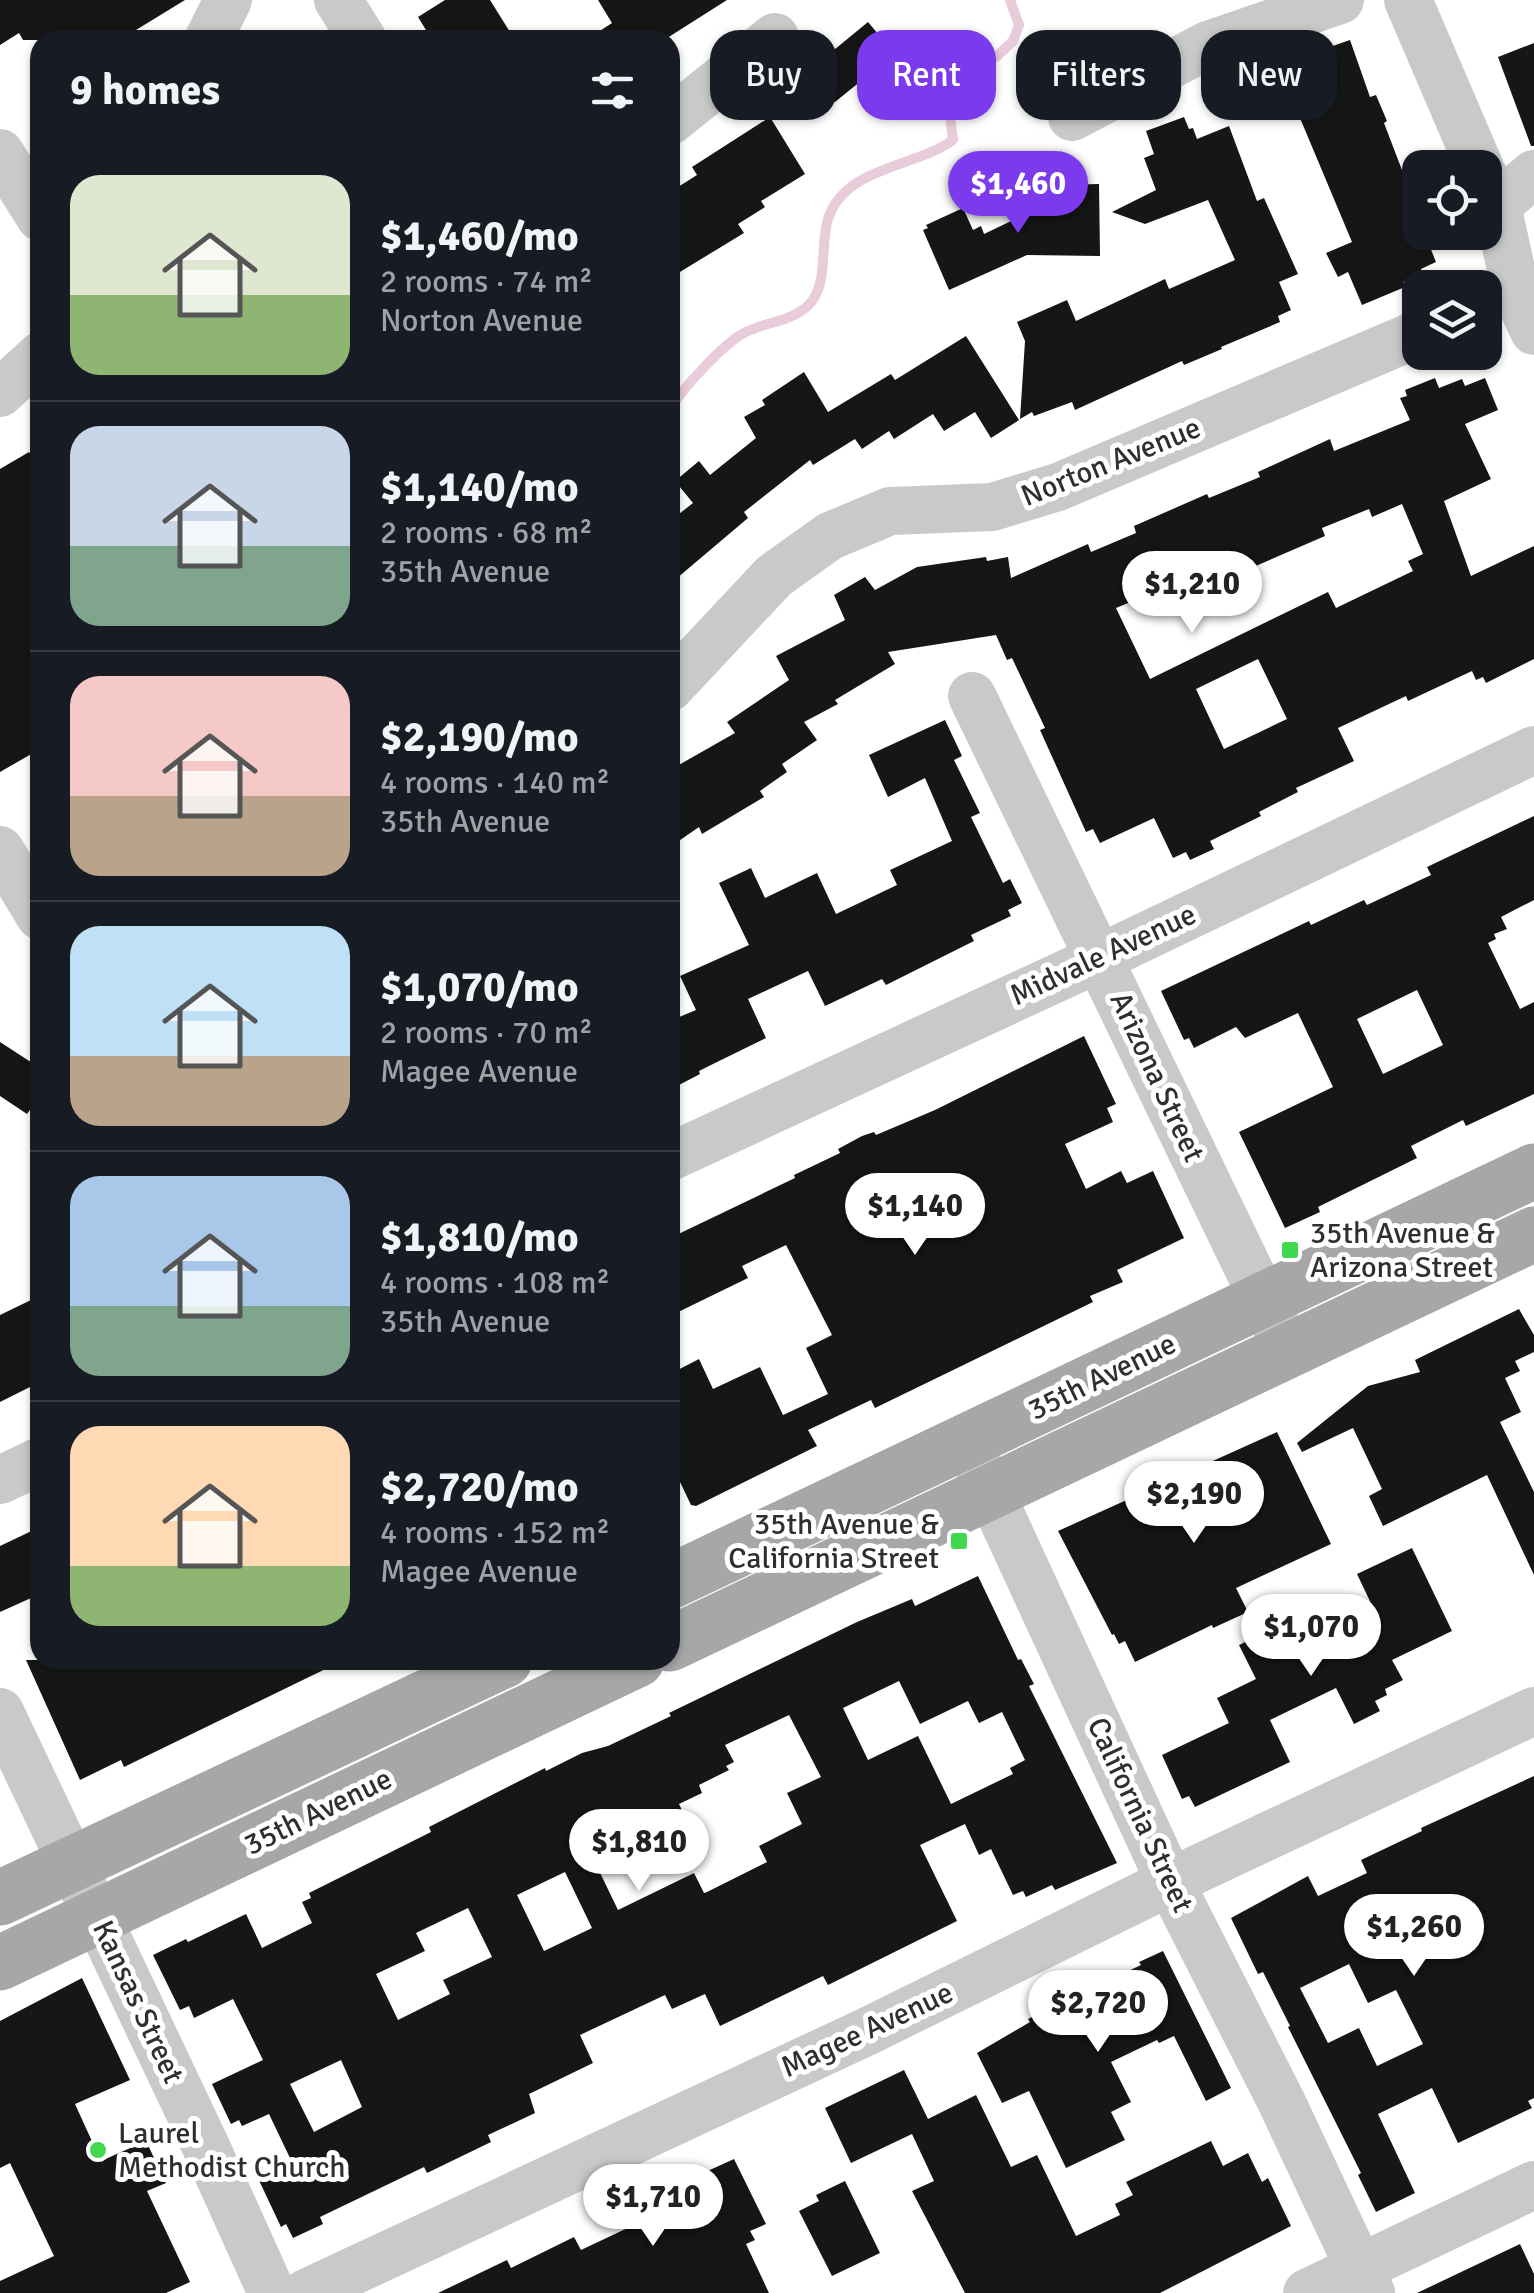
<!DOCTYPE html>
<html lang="en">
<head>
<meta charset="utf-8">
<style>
  body { margin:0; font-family:Signika,sans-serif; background:#20242c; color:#f1f3f6; height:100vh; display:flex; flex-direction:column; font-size:38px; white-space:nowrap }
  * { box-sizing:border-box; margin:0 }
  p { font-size:32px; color:#9ea1a6 }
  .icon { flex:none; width:55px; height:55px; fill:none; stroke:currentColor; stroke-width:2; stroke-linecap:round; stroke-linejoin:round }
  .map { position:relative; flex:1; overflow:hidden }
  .side { position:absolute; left:30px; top:30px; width:650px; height:1640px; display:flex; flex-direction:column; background:#171b24; border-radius:30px; box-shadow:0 2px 8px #0004 }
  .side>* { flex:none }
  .guide { position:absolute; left:710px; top:30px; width:672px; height:90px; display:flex; gap:20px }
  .buttons { position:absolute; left:1402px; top:150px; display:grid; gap:20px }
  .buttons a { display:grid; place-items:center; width:100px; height:100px; border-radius:20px; background:#171b24; box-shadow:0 2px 8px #0004; font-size:50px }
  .price { position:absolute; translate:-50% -85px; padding:0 22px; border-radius:35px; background:#fff; color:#222; font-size:32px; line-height:65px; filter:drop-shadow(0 2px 5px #0008) }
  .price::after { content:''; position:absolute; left:50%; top:60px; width:30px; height:22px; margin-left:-15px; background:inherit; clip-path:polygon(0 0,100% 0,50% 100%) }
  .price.active { background:#7c3aed; color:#fff }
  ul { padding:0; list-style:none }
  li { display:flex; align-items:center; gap:30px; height:250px; padding:0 40px }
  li+li { border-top:2px solid #363941 }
  li span { display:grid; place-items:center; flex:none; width:280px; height:200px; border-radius:30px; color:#555 }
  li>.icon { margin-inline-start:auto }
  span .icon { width:120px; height:120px; fill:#fffc; stroke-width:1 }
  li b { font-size:42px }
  h2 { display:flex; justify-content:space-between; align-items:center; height:120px; padding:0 40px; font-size:42px }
  .chip { padding:0 35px; border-radius:30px; background:#171b24; box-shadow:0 2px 8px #0004; font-size:35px; line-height:90px }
  .chip.active { background:#7c3aed; color:#fff }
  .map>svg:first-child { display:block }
</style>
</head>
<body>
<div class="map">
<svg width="1534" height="2293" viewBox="0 0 1534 2293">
  <rect width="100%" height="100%" fill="#fff"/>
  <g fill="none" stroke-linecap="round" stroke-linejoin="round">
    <!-- stream -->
    <path stroke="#e9ccd9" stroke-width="10" d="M 670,410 C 680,391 724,343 744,333 C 766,321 796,322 812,301 C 828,280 820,244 828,219 C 845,166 915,168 953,140 L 950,115 L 929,65 L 935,52 L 952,47 L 996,57 L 1013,41 L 1019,25 L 1010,0
      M 39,777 L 40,777"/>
  </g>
  <!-- building -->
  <path fill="#161616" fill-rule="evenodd" d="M 0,0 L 185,0 L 136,30 L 142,40 L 23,40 L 19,33 L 0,45 Z
    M 445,0 L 490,0 L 515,40 L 432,40 L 418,17 Z
    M 598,0 L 727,0 L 664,40 L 586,40 L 612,23 Z
    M 868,22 L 889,47 L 871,61 L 877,68 L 835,102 L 814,77 L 834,61 L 829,54 Z
    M 1350,40 L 1370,97 L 1376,95 L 1387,121 L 1384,123 L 1410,191 L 1407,192 L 1420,224 L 1420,232 L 1424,232 L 1436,262 L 1421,269 L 1422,274 L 1403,282 L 1405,287 L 1362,305 L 1348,272 L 1338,277 L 1326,253 L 1352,242 L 1292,99 L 1276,105 L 1262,66 L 1320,46 L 1321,50 Z
    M 1534,43 L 1534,146 L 1531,146 L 1498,57 Z
    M 770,117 L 805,174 L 761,201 L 765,207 L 738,224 L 744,233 L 670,278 L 670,192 L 697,175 L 692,167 Z
    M 1184,117 L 1189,129 L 1193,128 L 1197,139 L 1229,126 L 1257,201 L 1264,198 L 1298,274 L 1279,282 L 1291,310 L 1278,316 L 1280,322 L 1221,347 L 1222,349 L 1184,365 L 1182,361 L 1075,410 L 1072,402 L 1034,416 L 1032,412 L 1020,419 L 1025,341 L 1017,322 L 1067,300 L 1076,321 L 1165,279 L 1169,289 L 1235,260 L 1208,200 L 1145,224 L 1112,212 L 1156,190 L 1144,158 L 1154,154 L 1146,131 Z
    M 1099,184 L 1100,256 L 1027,255 L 949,290 L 923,230 L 928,228 L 926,225 L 963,208 L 973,230 L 981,226 L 984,234 L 1034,210 L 1034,203 L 1061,203 L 1060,185 Z
    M 966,336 L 1019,420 L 991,438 L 975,412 L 944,431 L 933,414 L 894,439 L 889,431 L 862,449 L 855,439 L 813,465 L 810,460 L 744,512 L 748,518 L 670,584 L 670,521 L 693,503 L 675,481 L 699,461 L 710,475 L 756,438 L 744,417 L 765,405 L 762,400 L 804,372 L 828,412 L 891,374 L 895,380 Z
    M 1435,378 L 1439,388 L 1462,379 L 1465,386 L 1485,378 L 1498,410 L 1465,424 L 1491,479 L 1444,501 L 1471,576 L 1534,546 L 1534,659 L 1486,683 L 1483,677 L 1476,680 L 1472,671 L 1408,701 L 1406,696 L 1338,728 L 1354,761 L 1296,788 L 1298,792 L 1259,812 L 1261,816 L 1210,841 L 1214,849 L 1190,860 L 1186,852 L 1173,858 L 1154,818 L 1100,843 L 1093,829 L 1086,832 L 1040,730 L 1045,728 L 1012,658 L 1007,660 L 996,635 L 888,652 L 895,664 L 835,700 L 838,704 L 804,722 L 817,740 L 782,764 L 787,772 L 760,791 L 764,797 L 702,834 L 699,827 L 670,847 L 670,770 L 735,733 L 727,722 L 789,680 L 776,656 L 845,620 L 834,595 L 865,577 L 875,590 L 917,567 L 986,557 L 987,561 L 1008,557 L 1011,578 L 1088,544 L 1091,552 L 1136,533 L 1134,526 L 1207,494 L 1209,498 L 1260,477 L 1258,472 L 1330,439 L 1334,451 L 1410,420 L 1400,398 L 1407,396 L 1405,390 ZM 1402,504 L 1423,554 L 1408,561 L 1413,571 L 1336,608 L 1328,592 L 1150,679 L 1116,608 L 1201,573 L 1207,587 L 1325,536 L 1322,528 L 1369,509 L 1372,517 ZM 1258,659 L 1287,719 L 1224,749 L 1196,689 Z
    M 29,452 L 40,467 L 40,749 L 0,772 L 0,469 Z
    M 945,720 L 962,756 L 954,760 L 980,813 L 971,817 L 1003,883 L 1010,879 L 1022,903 L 1008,910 L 1011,916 L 971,935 L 974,941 L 886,985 L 882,979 L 825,1006 L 808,971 L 748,999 L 766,1038 L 713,1064 L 699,1071 L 700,1074 L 679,1085 L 670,1067 L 670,1016 L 672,1020 L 696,1010 L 680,976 L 749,945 L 719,883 L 751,868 L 765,898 L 817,873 L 836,914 L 897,885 L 890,870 L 952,841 L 925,778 L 888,797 L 869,755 Z
    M 1534,816 L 1534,900 L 1501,917 L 1507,929 L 1494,934 L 1496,939 L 1488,943 L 1520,1009 L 1534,1002 L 1534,1094 L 1466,1126 L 1463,1120 L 1411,1146 L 1417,1158 L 1318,1207 L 1320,1212 L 1285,1228 L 1239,1132 L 1333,1087 L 1298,1013 L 1245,1038 L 1236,1027 L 1194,1048 L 1189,1038 L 1184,1040 L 1161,991 L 1309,921 L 1311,925 L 1364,900 L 1367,905 L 1431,875 L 1427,867 ZM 1417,990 L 1443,1045 L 1383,1074 L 1357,1019 Z
    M 1084,1036 L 1116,1104 L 1107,1108 L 1113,1122 L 1065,1144 L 1086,1189 L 1121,1171 L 1127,1183 L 1153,1171 L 1184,1238 L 1117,1270 L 1123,1282 L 1090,1296 L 1093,1302 L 875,1408 L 871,1400 L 808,1430 L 817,1446 L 696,1506 L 691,1505 L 670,1461 L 670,1374 L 699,1359 L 713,1389 L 760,1367 L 783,1415 L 828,1394 L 806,1348 L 832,1335 L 786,1245 L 742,1266 L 748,1278 L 670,1316 L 670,1238 L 795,1178 L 794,1175 L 840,1153 L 838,1149 L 862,1136 L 874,1132 L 876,1135 L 935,1110 Z
    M 0,1042 L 40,1068 L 40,1096 L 27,1114 L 0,1096 Z
    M 31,1300 L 40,1319 L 40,1382 L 0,1402 L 0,1315 Z
    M 1519,1309 L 1534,1335 L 1534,1352 L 1515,1361 L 1520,1371 L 1505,1378 L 1521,1412 L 1500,1422 L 1534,1492 L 1534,1575 L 1487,1475 L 1383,1526 L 1369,1496 L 1382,1489 L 1353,1428 L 1302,1452 L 1297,1443 L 1368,1386 L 1420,1372 L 1415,1360 Z
    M 1277,1432 L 1331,1544 L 1236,1588 L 1248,1612 L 1213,1628 L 1212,1625 L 1135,1662 L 1125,1641 L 1119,1644 L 1114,1634 L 1112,1635 L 1058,1531 Z
    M 40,1527 L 40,1594 L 0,1612 L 0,1546 Z
    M 1412,1548 L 1452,1631 L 1392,1660 L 1403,1680 L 1385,1689 L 1387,1695 L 1375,1701 L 1380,1711 L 1354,1724 L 1336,1688 L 1270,1720 L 1290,1762 L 1195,1807 L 1189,1796 L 1182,1799 L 1162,1755 L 1229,1723 L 1217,1698 L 1256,1679 L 1239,1645 L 1306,1614 L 1309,1621 L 1317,1618 L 1328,1640 L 1377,1616 L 1357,1574 Z
    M 978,1576 L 1018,1660 L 1021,1659 L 1034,1684 L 1029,1686 L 1117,1863 L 1055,1890 L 1052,1885 L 1026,1897 L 1023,1891 L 1013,1895 L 991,1849 L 979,1855 L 965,1824 L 920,1845 L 957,1921 L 828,1985 L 823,1976 L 720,2026 L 705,1994 L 672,2009 L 665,1995 L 580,2035 L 593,2063 L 529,2094 L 535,2113 L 488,2135 L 491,2142 L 427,2173 L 424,2167 L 320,2217 L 323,2224 L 293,2238 L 286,2224 L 281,2227 L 256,2174 L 290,2158 L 269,2114 L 242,2126 L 239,2120 L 231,2124 L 212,2084 L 263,2060 L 233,1999 L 194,2018 L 189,2006 L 180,2010 L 153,1955 L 186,1939 L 188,1942 L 246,1914 L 262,1948 L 312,1923 L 302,1902 L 311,1898 L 309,1893 L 431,1832 L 429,1827 L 545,1768 L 546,1771 L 582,1753 L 608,1746 L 671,1716 L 669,1713 L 857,1622 L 912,1599 L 915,1606 ZM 899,1681 L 920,1724 L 968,1701 L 979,1723 L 1002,1712 L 1025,1760 L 1010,1768 L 1013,1774 L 951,1804 L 918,1736 L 868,1760 L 843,1708 ZM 789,1715 L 821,1777 L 787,1793 L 802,1824 L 759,1846 L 767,1862 L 707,1892 L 704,1893 L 694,1873 L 618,1910 L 590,1852 L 653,1821 L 668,1852 L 696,1839 L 679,1804 L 702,1793 L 699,1785 L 729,1770 L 726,1766 L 734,1762 L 725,1745 ZM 565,1872 L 592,1928 L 544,1951 L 517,1895 ZM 468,1908 L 492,1957 L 443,1980 L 450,1994 L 398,2020 L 376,1974 L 425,1951 L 416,1933 ZM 341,2060 L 362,2107 L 314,2132 L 290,2084 Z
    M 26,1660 L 344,1660 L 124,1767 L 121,1760 L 80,1780 Z
    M 1534,1776 L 1534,2098 L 1528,2101 L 1532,2108 L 1458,2143 L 1432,2088 L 1378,2114 L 1415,2193 L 1376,2212 L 1358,2175 L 1361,2173 L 1288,2027 L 1290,2026 L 1263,1972 L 1258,1974 L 1231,1918 L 1308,1876 L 1318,1896 L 1367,1873 L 1361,1860 L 1422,1831 L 1421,1828 ZM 1349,1964 L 1368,2003 L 1396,1990 L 1423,2044 L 1377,2066 L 1359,2028 L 1328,2043 L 1300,1988 Z
    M 1163,1951 L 1231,2088 L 1206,2101 L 1174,2036 L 1159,2043 L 1157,2040 L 1111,2062 L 1131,2102 L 1111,2112 L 1125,2140 L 1066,2168 L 1029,2091 L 1002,2103 L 977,2053 L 1030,2022 L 1028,2019 L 1141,1965 L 1139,1962 Z
    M 82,1978 L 130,2080 L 75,2104 L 101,2161 L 146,2141 L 166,2183 L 147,2191 L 190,2282 L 166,2293 L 0,2293 L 0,2281 L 54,2256 L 10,2163 L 0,2168 L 0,2021 Z
    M 904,2070 L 928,2119 L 976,2095 L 1011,2167 L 1037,2155 L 1076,2236 L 1120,2215 L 1115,2204 L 1133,2195 L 1126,2182 L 1211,2141 L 1223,2166 L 1248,2153 L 1262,2182 L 1268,2178 L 1291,2226 L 1160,2293 L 965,2293 L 912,2191 L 934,2181 L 912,2134 L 851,2163 L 825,2108 Z
    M 734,2159 L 766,2224 L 750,2231 L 755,2240 L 746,2244 L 769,2293 L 438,2293 L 507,2260 L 511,2268 L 574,2237 L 581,2250 L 653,2216 L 647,2203 L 658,2197 L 657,2194 Z
    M 845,2181 L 880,2253 L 832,2276 L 799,2211 L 819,2201 L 816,2195 Z
    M 1520,2244 L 1534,2274 L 1534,2293 L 1417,2293 Z"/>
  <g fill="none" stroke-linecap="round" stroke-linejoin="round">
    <!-- minor -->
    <path stroke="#c9c9c9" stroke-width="48" d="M 338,0 L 363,40
      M 1408,0 L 1480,168
      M 208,40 L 228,0
      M 1072,117 L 1208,45 L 1340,0
      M 670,121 L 775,37
      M 0,153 L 40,217
      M 1485,178 L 1497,205 L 1516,292 L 1534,331
      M 1497,205 L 1534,174
      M 0,393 L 40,356
      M 670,687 L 774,576 L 830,536 L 890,511 L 992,507 L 1058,487 L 1420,333
      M 972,696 L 1279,1332
      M 0,850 L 40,916
      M 670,1157 L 1100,958 L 1534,750
      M 975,1459 L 1170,1882 L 1282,2103 L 1371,2293
      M 0,1480 L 40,1461
      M 0,1712 L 207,2149 L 272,2293
      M 306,2293 L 868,2031 L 1170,1882 L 1534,1711
      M 1307,2293 L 1534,2185"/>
    <!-- major -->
    <path stroke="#a7a7a7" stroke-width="55" d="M 670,1582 L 1534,1171
      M 670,1644 L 1534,1234
      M 0,1898 L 505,1660
      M 0,1963 L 637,1660"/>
  </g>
  <!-- markers -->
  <g fill="#3fd84e" stroke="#fff" stroke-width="4">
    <rect x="1280" y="1240" width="20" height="20" rx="5"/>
    <rect x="949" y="1531" width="20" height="20" rx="5"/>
    <circle cx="98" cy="2150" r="10"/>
  </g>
  <g text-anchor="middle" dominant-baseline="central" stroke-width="10" stroke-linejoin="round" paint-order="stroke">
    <!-- street labels -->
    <g font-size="30" fill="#2f2f2f" stroke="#fff">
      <text transform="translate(1111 462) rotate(-22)">Norton Avenue</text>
      <text transform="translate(1103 955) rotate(-25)">Midvale Avenue</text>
      <text transform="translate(1157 1077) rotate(65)">Arizona Street</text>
      <text transform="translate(1102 1377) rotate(-26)">35th Avenue</text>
      <text transform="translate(318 1812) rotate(-26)">35th Avenue</text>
      <text transform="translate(1140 1815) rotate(65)">California Street</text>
      <text transform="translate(138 2002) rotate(65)">Kansas Street</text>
      <text transform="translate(867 2030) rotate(-25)">Magee Avenue</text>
    </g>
    <!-- poi labels -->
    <g font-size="30" fill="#2f2f2f" stroke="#fff" text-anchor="start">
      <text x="1310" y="1233">35th Avenue &amp;<tspan x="1310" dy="34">Arizona Street</tspan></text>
      <text x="939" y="1524" text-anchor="end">35th Avenue &amp;<tspan x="939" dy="34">California Street</tspan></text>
      <text x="118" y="2133">Laurel<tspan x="118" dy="34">Methodist Church</tspan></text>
    </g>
  </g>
</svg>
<div class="buttons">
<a><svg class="icon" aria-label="locate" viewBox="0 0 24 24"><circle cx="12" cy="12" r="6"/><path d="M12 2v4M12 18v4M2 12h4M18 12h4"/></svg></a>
<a><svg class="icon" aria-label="layers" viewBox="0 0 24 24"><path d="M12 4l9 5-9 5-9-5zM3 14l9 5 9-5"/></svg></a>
</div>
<b class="price active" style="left:1018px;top:236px">$1,460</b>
<b class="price" style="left:1192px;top:636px">$1,210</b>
<b class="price" style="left:915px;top:1258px">$1,140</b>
<b class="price" style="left:1194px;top:1546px">$2,190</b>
<b class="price" style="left:1311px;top:1679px">$1,070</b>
<b class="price" style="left:639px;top:1894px">$1,810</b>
<b class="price" style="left:1414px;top:1979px">$1,260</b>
<b class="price" style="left:1098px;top:2055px">$2,720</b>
<b class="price" style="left:653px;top:2249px">$1,710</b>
<div class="guide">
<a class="chip">Buy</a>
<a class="chip active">Rent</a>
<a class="chip">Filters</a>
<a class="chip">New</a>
</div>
<section class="side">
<h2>9 homes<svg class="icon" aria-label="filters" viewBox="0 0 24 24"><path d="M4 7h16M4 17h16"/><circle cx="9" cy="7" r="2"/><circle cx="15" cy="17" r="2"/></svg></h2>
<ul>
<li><span style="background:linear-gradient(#dfe7d0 60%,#8fb573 0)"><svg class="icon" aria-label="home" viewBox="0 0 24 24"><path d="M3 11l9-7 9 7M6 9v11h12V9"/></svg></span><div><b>$1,460/mo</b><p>2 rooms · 74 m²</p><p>Norton Avenue</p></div></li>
<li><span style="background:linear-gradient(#c9d6e8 60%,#7fa58c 0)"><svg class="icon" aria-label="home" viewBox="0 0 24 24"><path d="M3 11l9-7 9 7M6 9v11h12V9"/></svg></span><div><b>$1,140/mo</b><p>2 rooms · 68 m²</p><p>35th Avenue</p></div></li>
<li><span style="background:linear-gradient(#f6c9c9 60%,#b9a48a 0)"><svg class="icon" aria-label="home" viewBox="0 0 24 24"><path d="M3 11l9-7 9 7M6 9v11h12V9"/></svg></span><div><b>$2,190/mo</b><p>4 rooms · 140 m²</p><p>35th Avenue</p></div></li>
<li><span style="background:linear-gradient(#bfe0f5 65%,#b9a48a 0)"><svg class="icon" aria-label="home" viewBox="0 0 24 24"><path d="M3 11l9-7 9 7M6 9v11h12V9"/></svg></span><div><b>$1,070/mo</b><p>2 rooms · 70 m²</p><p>Magee Avenue</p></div></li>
<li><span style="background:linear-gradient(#a9c7e8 65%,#7fa58c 0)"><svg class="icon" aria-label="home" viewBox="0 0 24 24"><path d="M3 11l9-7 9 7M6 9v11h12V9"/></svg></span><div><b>$1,810/mo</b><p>4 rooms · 108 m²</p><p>35th Avenue</p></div></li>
<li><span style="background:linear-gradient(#ffd9b3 70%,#8fb573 0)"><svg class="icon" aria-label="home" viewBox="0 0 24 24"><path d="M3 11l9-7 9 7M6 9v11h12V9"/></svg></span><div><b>$2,720/mo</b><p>4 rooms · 152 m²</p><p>Magee Avenue</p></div></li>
</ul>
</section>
</div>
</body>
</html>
